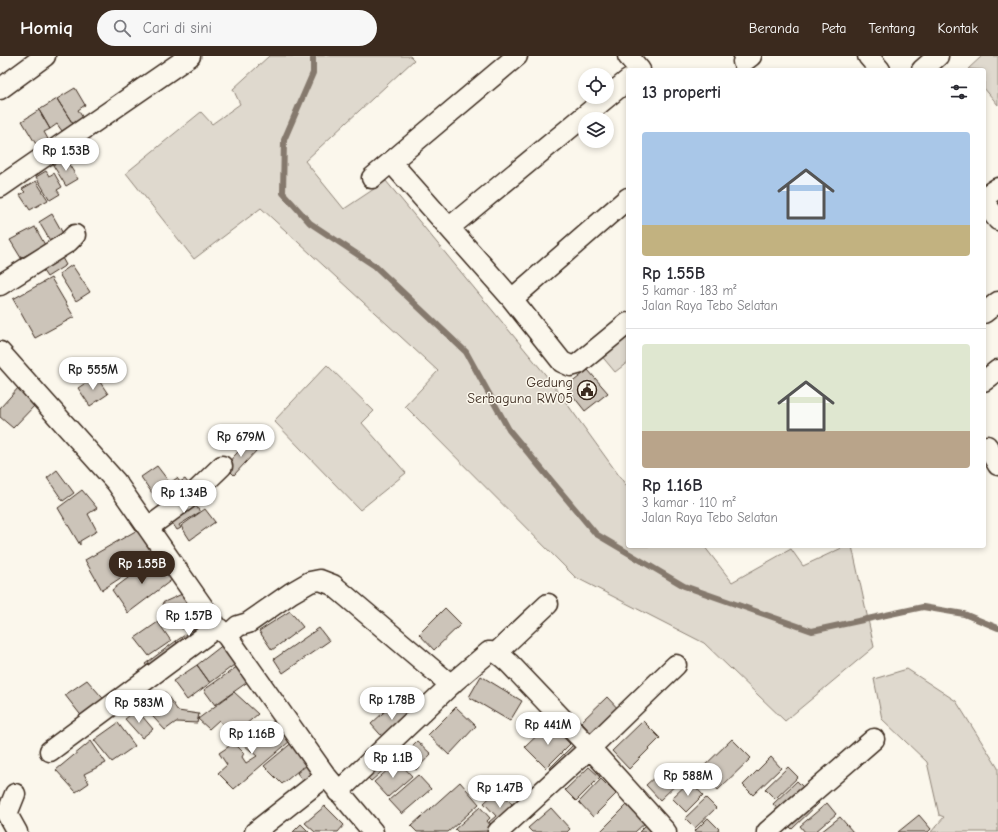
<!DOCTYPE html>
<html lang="id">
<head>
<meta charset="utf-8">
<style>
  body { margin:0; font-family:"Comic Neue",sans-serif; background:#f7f7f7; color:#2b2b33; height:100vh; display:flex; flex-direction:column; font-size:15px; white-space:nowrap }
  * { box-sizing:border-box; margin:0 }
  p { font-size:13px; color:#7c7c81 }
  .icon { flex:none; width:22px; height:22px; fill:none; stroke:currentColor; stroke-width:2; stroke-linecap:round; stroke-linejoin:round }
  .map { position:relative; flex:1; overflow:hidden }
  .side { position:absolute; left:626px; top:12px; width:360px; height:480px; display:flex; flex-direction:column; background:#fff; border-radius:4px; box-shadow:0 2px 6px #0003 }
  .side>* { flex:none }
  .fabs { position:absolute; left:578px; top:12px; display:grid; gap:8px }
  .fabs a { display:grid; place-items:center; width:36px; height:36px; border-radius:50%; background:#fff; box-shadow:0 2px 6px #0003; font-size:20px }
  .price { position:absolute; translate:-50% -34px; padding:0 9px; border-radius:14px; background:#fff; color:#222; font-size:13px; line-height:26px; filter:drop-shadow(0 1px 2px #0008) }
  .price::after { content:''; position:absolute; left:50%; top:24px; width:12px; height:9px; margin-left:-6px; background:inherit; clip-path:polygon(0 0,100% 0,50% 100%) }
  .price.active { background:#3b2a1e; color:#fff }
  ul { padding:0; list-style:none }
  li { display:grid; align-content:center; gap:8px; height:212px; padding:0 16px }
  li+li { border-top:1px solid #e1e1e2 }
  li span { display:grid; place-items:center; height:124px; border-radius:4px; color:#555 }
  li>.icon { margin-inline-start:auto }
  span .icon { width:72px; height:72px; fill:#fffc; stroke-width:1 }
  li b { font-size:17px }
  h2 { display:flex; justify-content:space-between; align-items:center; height:48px; padding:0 16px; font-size:17px }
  header { display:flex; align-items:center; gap:24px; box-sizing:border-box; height:56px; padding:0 20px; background:#3b2a1e; color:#fff }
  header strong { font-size:19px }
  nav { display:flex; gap:22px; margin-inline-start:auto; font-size:14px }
  .search { width:280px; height:36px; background:#f7f7f7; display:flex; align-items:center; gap:10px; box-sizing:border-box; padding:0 14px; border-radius:22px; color:#7c7c81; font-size:15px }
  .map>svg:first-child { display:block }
</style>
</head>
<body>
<header>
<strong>Homiq</strong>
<div class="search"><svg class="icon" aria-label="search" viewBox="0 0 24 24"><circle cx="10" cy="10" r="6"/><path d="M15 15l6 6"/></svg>Cari di sini</div>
<nav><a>Beranda</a><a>Peta</a><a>Tentang</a><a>Kontak</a></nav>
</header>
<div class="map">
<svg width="998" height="776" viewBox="0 0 998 776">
  <rect width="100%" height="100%" fill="#fbf7ec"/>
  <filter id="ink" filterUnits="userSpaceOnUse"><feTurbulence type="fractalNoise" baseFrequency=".025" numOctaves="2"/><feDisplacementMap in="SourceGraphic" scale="8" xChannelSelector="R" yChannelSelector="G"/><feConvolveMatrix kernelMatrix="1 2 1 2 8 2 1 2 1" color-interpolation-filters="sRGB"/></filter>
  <g filter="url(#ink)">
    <!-- green -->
    <path fill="#dfd9ce" stroke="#8d8276" d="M 269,0 L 410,0 L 414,4 L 305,105 L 344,153 L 386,125 L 549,323 L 628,432 L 628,490 L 704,490 L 732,526 L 791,493 L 803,510 L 846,490 L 852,490 L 874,591 L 785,665 L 704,587 L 575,521 L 405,350 L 438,315 L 261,152 L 194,203 L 126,117 L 201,56 L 212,68 L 240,48 L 233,33 Z
      M 982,0 L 998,0 L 998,49 L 984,32 L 984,14 L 968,13 Z
      M 628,276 L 628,306 L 615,316 L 600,298 Z
      M 327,309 L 374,355 L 362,367 L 406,417 L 360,454 L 274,365 Z
      M 907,613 L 956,645 L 998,712 L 998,776 L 931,776 L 944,761 L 939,759 L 927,706 L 882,663 L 874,623 Z"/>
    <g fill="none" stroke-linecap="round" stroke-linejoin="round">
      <!-- stream -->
      <path stroke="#85796d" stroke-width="6" d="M 313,0 L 313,17 L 284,84 L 283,137 L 310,167 L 375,210 L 466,296 L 509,374 L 596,478 L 684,530 L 812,575 L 923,551 L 964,558 L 998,572"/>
    </g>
    <!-- building -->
    <path fill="#ccc4b9" stroke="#3b2a1e" d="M 75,32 L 85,49 L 78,54 L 83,62 L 73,68 L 57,43 Z
      M 57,43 L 73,68 L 62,75 L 57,68 L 50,73 L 39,54 Z
      M 39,54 L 50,73 L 44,76 L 48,83 L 37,90 L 22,65 Z
      M 65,102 L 78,123 L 66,130 L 53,109 Z
      M 46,115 L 49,120 L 54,117 L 62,131 L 57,134 L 60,138 L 50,144 L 36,121 Z
      M 36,125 L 48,144 L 30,154 L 20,139 L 25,136 L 22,133 Z
      M 52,158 L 65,181 L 52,188 L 39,166 Z
      M 35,171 L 45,189 L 21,202 L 10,184 Z
      M 61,200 L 66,209 L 47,221 L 41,212 Z
      M 72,209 L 90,236 L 76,245 L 59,218 Z
      M 51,222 L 74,261 L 35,282 L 13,243 Z
      M 588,314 L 608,337 L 585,355 L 566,331 Z
      M 96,320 L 108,338 L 90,350 L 78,332 Z
      M 19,331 L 37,347 L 13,372 L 0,361 L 0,352 Z
      M 248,385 L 257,394 L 234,419 L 225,410 Z
      M 157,410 L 170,427 L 177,422 L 180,426 L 185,423 L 194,435 L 165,456 L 141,421 Z
      M 57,414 L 74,437 L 63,445 L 47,422 Z
      M 82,434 L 97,452 L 88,458 L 97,475 L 80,485 L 80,489 L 58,452 Z
      M 192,444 L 200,456 L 179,469 L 181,472 L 177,474 L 168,461 Z
      M 205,453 L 215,466 L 190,484 L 181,470 Z
      M 139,473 L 157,498 L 102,534 L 85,504 Z
      M 156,501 L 173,523 L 128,557 L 112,534 Z
      M 191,534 L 206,557 L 182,573 L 162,547 Z
      M 445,552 L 461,568 L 434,594 L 419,578 Z
      M 290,555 L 303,571 L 272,594 L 259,575 Z
      M 209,563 L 182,594 L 176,585 Z
      M 158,566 L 171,585 L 149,600 L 135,582 Z
      M 319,572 L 329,585 L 283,617 L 274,603 Z
      M 176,585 L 182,594 L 152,617 L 145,608 Z
      M 224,588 L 238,606 L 210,627 L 197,609 Z
      M 197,609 L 210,627 L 187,644 L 173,625 Z
      M 238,610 L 249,625 L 215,649 L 204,634 Z
      M 481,620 L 522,645 L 510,665 L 469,641 Z
      M 87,624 L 108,648 L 87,667 L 65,639 Z
      M 165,636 L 178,655 L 199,658 L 197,667 L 176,666 L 165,674 L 143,650 Z
      M 234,636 L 258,658 L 232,680 L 219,664 L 209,673 L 198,663 Z
      M 607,641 L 622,657 L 597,683 L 581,666 Z
      M 396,645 L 413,663 L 387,686 L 371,668 Z
      M 456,651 L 476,670 L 449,699 L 428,679 Z
      M 137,654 L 153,673 L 142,682 L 125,663 Z
      M 273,665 L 290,685 L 234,733 L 218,717 L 227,709 L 219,697 L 234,687 L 244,697 L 242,701 L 246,707 L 257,700 L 244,689 Z
      M 643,665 L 660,682 L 629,713 L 612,695 Z
      M 118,667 L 135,690 L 112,706 L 94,684 Z
      M 550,667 L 570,688 L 546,712 L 525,691 Z
      M 732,683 L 751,702 L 718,734 L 699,715 Z
      M 91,685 L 106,707 L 84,718 L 89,727 L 76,736 L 56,714 Z
      M 294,685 L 309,706 L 282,728 L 264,710 Z
      M 417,685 L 431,698 L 416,714 L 402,700 Z
      M 574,688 L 579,695 L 557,718 L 550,712 Z
      M 385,696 L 394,705 L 371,725 L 363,717 Z
      M 771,701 L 781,712 L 753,739 L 743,729 Z
      M 312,705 L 323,720 L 309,732 L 297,717 Z
      M 398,705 L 412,720 L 388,741 L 374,726 Z
      M 668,709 L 682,723 L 660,744 L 646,729 Z
      M 589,711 L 600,721 L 576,745 L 565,734 Z
      M 788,711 L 798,721 L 775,743 L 765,733 Z
      M 418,719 L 431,733 L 402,758 L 389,744 Z
      M 601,723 L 616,738 L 593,761 L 579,746 Z
      M 690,725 L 703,739 L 686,756 L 672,742 Z
      M 797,725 L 808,736 L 784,760 L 773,748 Z
      M 460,726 L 479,748 L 448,776 L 417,776 L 411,770 Z
      M 499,733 L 518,755 L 496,774 L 489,766 L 496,760 L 484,747 Z
      M 811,739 L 819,747 L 792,773 L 784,765 Z
      M 706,742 L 716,752 L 695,772 L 685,762 Z
      M 827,747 L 836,758 L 815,776 L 805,776 L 800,770 Z
      M 628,748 L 646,766 L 635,776 L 600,776 Z
      M 325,750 L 344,769 L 338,776 L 315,776 L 305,767 Z
      M 480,751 L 490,762 L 487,765 L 495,775 L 458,776 L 455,773 Z
      M 551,752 L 570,773 L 567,776 L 532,776 L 528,772 Z
      M 919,759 L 931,773 L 928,776 L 898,776 Z
      M 840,761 L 853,776 L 821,776 Z
      M 708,762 L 719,773 L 717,776 L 694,776 Z
      M 301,768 L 309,776 L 293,776 Z
      M 646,769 L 652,776 L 639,776 Z"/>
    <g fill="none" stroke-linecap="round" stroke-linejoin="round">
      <!-- street casing -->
      <g stroke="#3b2a1e" stroke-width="23">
        <path id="street" d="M 628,0 L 640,14
          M 868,0 L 880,14
          M 743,6 L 751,0
          M 922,14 L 938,0
          M 0,33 L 45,0
          M 391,106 L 512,243 L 562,306 L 571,310 L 578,308 L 628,267
          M 372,122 L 517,0
          M 0,131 L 190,0
          M 984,141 L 998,132
          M 984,146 L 998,164
          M 450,171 L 628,24
          M 0,229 L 68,186 L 75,179
          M 512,243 L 628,142
          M 984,257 L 998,246
          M 0,296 L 116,426 L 217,571 L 227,580 L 326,720 L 373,776
          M 984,325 L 998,314
          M 987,390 L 998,409
          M 149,471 L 190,441 L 222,410
          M 227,580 L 238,570 L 248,567 L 291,537 L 310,526 L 320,524 L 333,529 L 451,629
          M 496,597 L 548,548
          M 50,695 L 217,571
          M 338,736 L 456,624 L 489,596 C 498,595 503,602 509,607 L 590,692 L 666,776
          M 15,738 L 7,758 L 17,776
          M 255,776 L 326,720
          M 498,776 L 590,692 L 676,609
          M 767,776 L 874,683"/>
      </g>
      <!-- street -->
      <use href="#street" stroke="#fbf7ec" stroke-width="20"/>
    </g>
  </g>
  <!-- icons -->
  <defs>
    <g id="civic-ring" transform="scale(1)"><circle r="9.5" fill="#fbf7ec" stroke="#3b2a1e" stroke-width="1.5"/><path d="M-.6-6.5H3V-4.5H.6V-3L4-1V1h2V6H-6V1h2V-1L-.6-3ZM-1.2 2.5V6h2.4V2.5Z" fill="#3b2a1e"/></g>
  </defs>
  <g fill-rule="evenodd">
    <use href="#civic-ring" x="587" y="334"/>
  </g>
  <g text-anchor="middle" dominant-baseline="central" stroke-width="3" stroke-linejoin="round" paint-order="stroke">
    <!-- poi labels -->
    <g font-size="14" fill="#3b2a1e" stroke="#fbf7ec" text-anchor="end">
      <text x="573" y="326">Gedung<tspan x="573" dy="16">Serbaguna RW05</tspan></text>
    </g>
  </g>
</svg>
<div class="fabs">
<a><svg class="icon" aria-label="locate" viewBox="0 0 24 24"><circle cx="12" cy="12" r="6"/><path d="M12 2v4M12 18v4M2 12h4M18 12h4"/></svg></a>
<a><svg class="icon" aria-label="layers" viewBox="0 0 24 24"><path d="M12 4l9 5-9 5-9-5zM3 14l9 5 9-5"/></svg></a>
</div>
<b class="price" style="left:66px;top:116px">Rp 1.53B</b>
<b class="price" style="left:93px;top:335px">Rp 555M</b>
<b class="price" style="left:241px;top:402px">Rp 679M</b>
<b class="price" style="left:184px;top:458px">Rp 1.34B</b>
<b class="price active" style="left:142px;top:529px">Rp 1.55B</b>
<b class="price" style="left:189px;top:581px">Rp 1.57B</b>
<b class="price" style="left:392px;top:665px">Rp 1.78B</b>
<b class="price" style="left:139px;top:668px">Rp 583M</b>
<b class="price" style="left:548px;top:690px">Rp 441M</b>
<b class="price" style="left:252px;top:699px">Rp 1.16B</b>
<b class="price" style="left:393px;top:723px">Rp 1.1B</b>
<b class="price" style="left:688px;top:741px">Rp 588M</b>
<b class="price" style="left:500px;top:753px">Rp 1.47B</b>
<section class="side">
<h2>13 properti<svg class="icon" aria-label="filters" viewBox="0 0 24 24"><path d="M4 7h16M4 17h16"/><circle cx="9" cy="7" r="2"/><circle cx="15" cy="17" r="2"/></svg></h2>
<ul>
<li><span style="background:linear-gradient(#a9c7e8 75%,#c2b280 0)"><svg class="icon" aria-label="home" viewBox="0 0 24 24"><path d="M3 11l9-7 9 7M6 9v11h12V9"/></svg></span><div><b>Rp 1.55B</b><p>5 kamar · 183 m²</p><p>Jalan Raya Tebo Selatan</p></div></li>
<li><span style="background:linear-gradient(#dfe7d0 70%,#b9a48a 0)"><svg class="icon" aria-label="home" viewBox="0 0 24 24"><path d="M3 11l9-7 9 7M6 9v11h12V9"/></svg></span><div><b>Rp 1.16B</b><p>3 kamar · 110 m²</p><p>Jalan Raya Tebo Selatan</p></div></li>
</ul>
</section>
</div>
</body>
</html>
